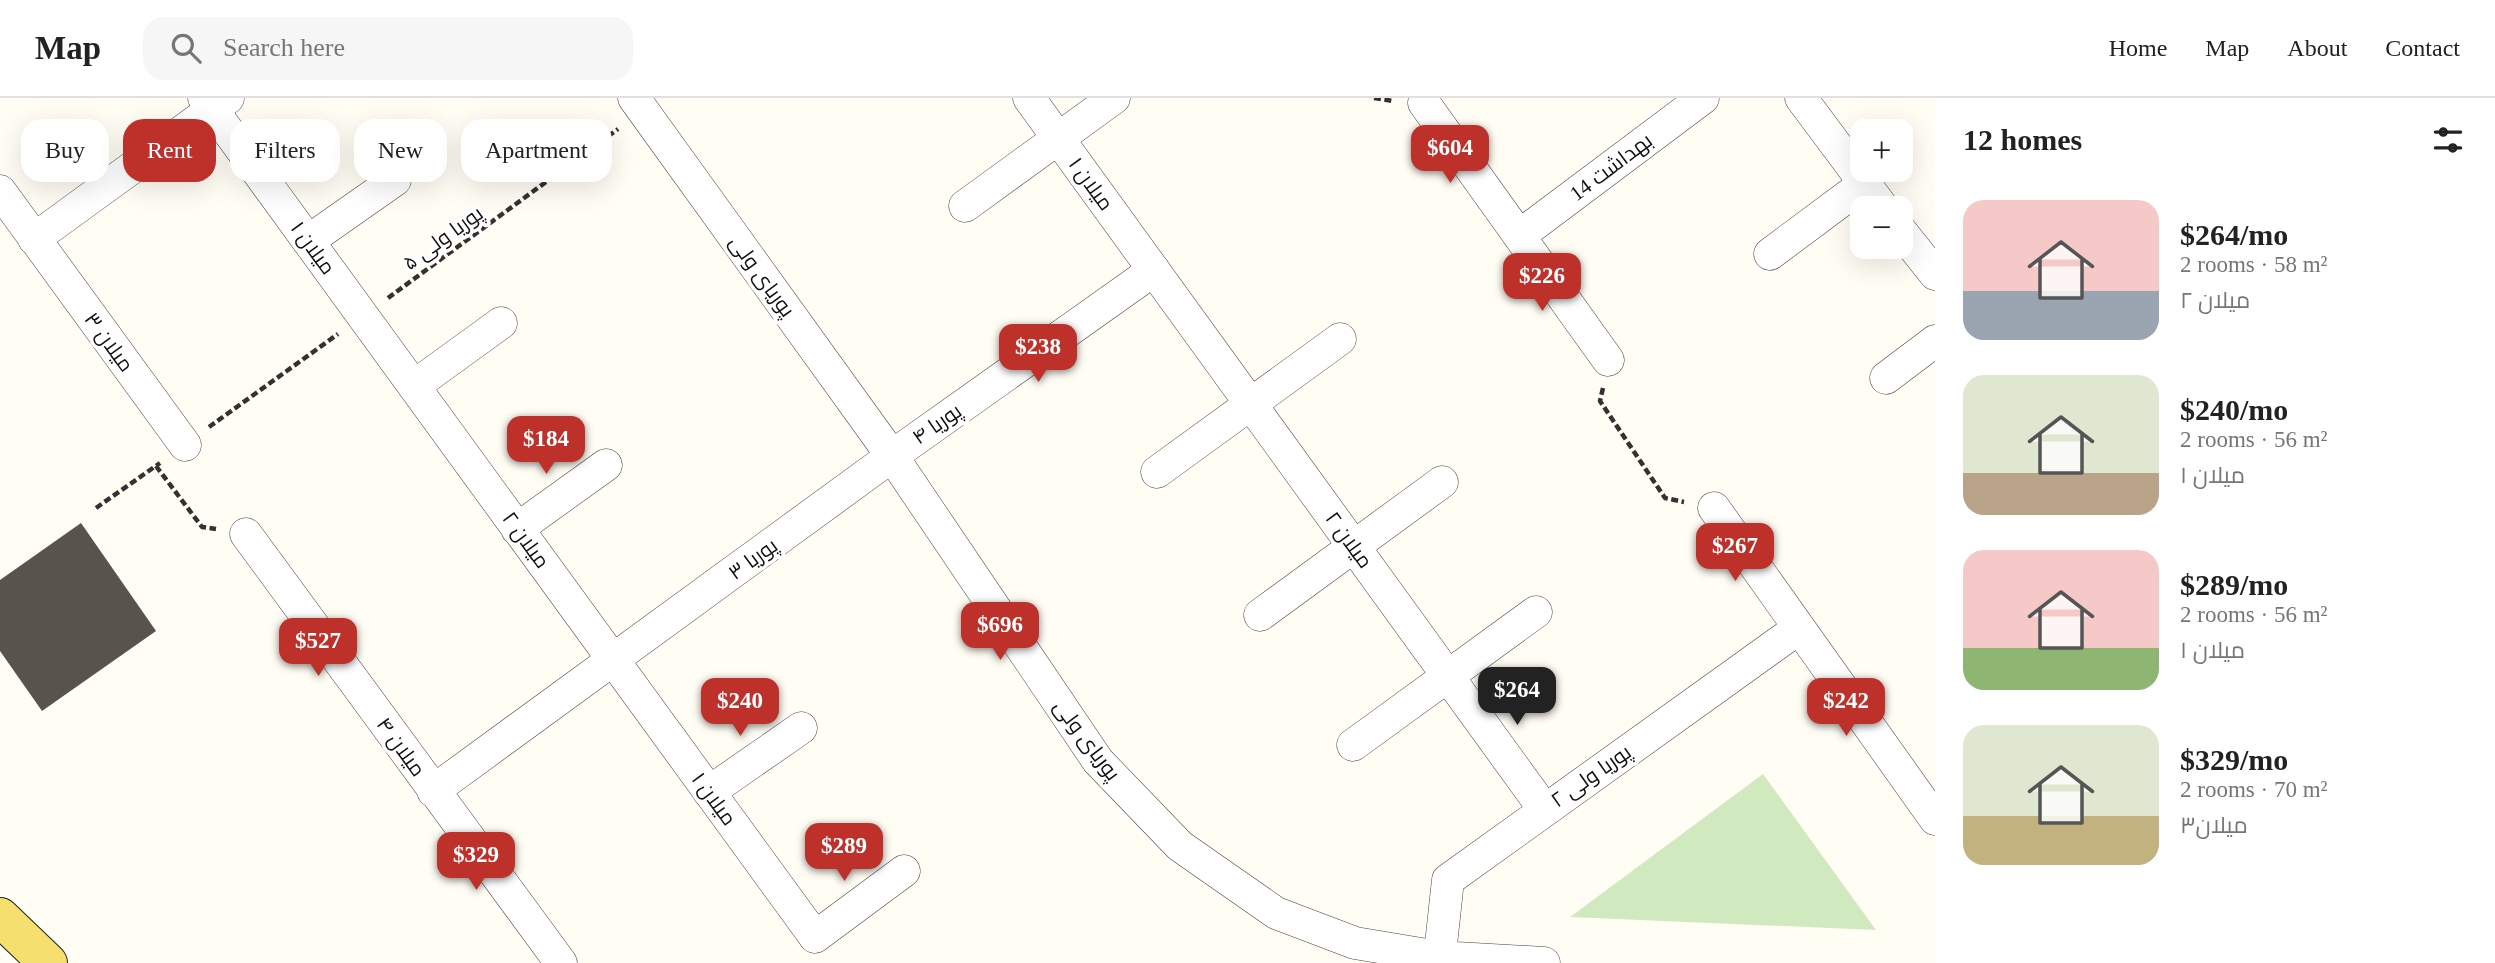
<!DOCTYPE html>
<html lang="en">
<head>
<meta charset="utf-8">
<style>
  body { margin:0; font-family:"Times New Roman",Cairo,serif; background:#f6f6f6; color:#222; height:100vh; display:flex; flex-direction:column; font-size:26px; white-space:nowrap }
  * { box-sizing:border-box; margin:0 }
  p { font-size:23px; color:#767676 }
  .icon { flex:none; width:38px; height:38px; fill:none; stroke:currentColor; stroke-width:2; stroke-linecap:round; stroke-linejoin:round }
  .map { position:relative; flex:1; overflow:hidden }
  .panel { display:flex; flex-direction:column; background:#fff; width:560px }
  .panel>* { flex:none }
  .hud { position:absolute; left:21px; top:21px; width:665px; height:63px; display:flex; gap:14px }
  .controls { position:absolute; left:1850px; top:21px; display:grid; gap:14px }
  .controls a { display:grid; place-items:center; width:63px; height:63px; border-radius:14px; background:#fff; box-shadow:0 7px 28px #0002; font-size:35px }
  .price { position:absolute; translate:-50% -60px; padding:0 16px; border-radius:14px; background:#be312b; color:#fff; font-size:23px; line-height:46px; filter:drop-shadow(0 2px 4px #0008) }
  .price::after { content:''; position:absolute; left:50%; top:42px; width:21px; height:16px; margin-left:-10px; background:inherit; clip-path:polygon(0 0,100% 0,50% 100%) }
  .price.current { background:#222; color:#fff }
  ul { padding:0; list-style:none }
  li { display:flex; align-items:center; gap:21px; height:175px; padding:0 28px }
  li span { display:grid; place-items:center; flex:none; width:196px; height:140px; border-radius:21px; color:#555 }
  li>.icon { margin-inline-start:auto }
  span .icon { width:84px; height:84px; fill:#fffc; stroke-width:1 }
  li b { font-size:30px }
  h2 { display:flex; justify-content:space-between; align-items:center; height:84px; padding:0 28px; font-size:30px }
  .chip { padding:0 24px; border-radius:21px; background:#fff; box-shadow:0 7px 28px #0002; font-size:24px; line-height:63px }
  .chip.current { background:#be312b; color:#fff }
  header { display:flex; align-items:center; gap:42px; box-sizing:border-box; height:98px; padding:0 35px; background:#fff; border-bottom:2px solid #e0e0e0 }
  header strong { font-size:33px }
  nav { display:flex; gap:38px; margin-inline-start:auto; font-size:24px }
  .search { width:490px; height:63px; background:#f6f6f6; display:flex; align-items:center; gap:18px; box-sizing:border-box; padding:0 24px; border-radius:21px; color:#767676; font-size:26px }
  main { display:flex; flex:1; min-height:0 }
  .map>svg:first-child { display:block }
</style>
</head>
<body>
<header>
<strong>Map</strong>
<div class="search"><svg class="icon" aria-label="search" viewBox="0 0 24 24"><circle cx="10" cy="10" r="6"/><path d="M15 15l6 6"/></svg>Search here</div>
<nav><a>Home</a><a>Map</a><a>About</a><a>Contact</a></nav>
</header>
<main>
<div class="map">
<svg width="1935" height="865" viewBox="0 0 1935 865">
  <rect width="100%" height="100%" fill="#fffdf4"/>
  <!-- green -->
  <path fill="#d1e9be" d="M 1763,676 L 1876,832 L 1570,819 Z"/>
  <!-- building -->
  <path fill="#59534d" d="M 81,425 L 156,533 L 42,613 L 0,553 L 0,482 Z"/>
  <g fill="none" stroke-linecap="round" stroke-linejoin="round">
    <!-- minor casing -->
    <g stroke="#434343" stroke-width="33">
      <path id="minor" d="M 204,0 L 815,839 L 904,773
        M 634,0 L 892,358 L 1098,663 L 1180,748 L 1276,815 L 1355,845 L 1439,859 L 1544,865
        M 1029,0 L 1544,711
        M 1801,0 L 1883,110
        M 1424,5 L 1608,262
        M 0,93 L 185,347
        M 965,108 L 1114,0
        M 1900,132 L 1935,176
        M 1519,138 L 1703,0
        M 34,141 L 228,0
        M 308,143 L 395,82
        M 1770,156 L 1864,86
        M 1886,280 L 1935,243
        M 414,288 L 501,225
        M 1157,374 L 1340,241
        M 1714,410 L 1935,721
        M 517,431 L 606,367
        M 246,436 L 561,865
        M 1260,517 L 1442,384
        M 1353,647 L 1536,514
        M 433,693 L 892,358 L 1154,172
        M 709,694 L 801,630
        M 1439,865 L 1448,782 L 1799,530"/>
    </g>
    <!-- major casing -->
    <g stroke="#212121" stroke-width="40">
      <path id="major" d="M 0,819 L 48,865"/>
    </g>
    <!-- path -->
    <path stroke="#323232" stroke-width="4.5" stroke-dasharray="7 3.5" stroke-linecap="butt" d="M 1374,0 L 1393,3
      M 388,200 L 618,31
      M 1603,290 L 1600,303 L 1665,400 L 1684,404
      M 209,329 L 338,236
      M 156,368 L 202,429 L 216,431
      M 96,410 L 160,365"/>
    <!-- minor -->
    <use href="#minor" stroke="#fff" stroke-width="32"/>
    <!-- major -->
    <use href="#major" stroke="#f4df6f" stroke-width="38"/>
  </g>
  <g text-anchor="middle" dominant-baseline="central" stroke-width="7" stroke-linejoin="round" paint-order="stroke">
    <!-- street labels -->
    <g font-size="21" fill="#101010" stroke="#fff">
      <text transform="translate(1611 69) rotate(-37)">بهداشت 14</text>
      <text transform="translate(1091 86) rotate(54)">میلان ۱</text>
      <text transform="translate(443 140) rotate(-36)">پوریا ولی ۵</text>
      <text transform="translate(313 150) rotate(54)">میلان ۱</text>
      <text transform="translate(762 178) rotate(54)">پوریای ولی</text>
      <text transform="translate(109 244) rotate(54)">میلان ۳</text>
      <text transform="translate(937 326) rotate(-35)">پوریا ۴</text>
      <text transform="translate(526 442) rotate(54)">میلان ۲</text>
      <text transform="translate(1349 442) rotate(54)">میلان ۲</text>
      <text transform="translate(753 461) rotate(-36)">پوریا ۳</text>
      <text transform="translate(1087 642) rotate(53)">پوریای ولی</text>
      <text transform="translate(401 649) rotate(54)">میلان ۴</text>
      <text transform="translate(1591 678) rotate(-35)">پوریا ولی ۲</text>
      <text transform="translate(714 701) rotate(54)">میلان ۱</text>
    </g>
  </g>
</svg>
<div class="controls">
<a>+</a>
<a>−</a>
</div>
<b class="price" style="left:1450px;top:87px">$604</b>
<b class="price" style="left:1542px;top:215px">$226</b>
<b class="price" style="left:1038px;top:286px">$238</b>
<b class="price" style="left:546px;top:378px">$184</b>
<b class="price" style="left:1735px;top:485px">$267</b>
<b class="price" style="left:1000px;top:564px">$696</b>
<b class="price" style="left:318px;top:580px">$527</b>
<b class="price current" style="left:1517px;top:629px">$264</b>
<b class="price" style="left:740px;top:640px">$240</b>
<b class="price" style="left:1846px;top:640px">$242</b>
<b class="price" style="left:844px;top:785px">$289</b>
<b class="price" style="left:476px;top:794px">$329</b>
<div class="hud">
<a class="chip">Buy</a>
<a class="chip current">Rent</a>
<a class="chip">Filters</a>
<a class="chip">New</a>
<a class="chip">Apartment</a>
</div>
</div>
<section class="panel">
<h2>12 homes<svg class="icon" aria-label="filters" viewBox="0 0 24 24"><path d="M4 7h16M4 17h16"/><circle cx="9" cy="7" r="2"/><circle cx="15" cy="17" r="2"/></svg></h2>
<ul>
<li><span style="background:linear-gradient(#f6c9c9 65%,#9aa5b1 0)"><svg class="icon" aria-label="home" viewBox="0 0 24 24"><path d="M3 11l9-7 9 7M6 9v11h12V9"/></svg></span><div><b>$264/mo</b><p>2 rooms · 58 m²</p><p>میلان ۲</p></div></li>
<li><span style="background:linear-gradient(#dfe7d0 70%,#b9a48a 0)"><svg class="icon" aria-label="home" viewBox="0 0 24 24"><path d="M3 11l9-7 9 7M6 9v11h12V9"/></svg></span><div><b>$240/mo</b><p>2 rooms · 56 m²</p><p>میلان ۱</p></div></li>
<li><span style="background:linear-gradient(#f6c9c9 70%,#8fb573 0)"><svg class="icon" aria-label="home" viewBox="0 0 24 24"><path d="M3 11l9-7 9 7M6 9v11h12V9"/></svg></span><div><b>$289/mo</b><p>2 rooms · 56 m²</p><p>میلان ۱</p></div></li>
<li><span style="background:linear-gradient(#dfe7d0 65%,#c2b280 0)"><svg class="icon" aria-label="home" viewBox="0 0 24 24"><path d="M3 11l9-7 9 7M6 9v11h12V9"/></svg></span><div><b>$329/mo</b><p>2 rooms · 70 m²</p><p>میلان۳</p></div></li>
</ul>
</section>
</main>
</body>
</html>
